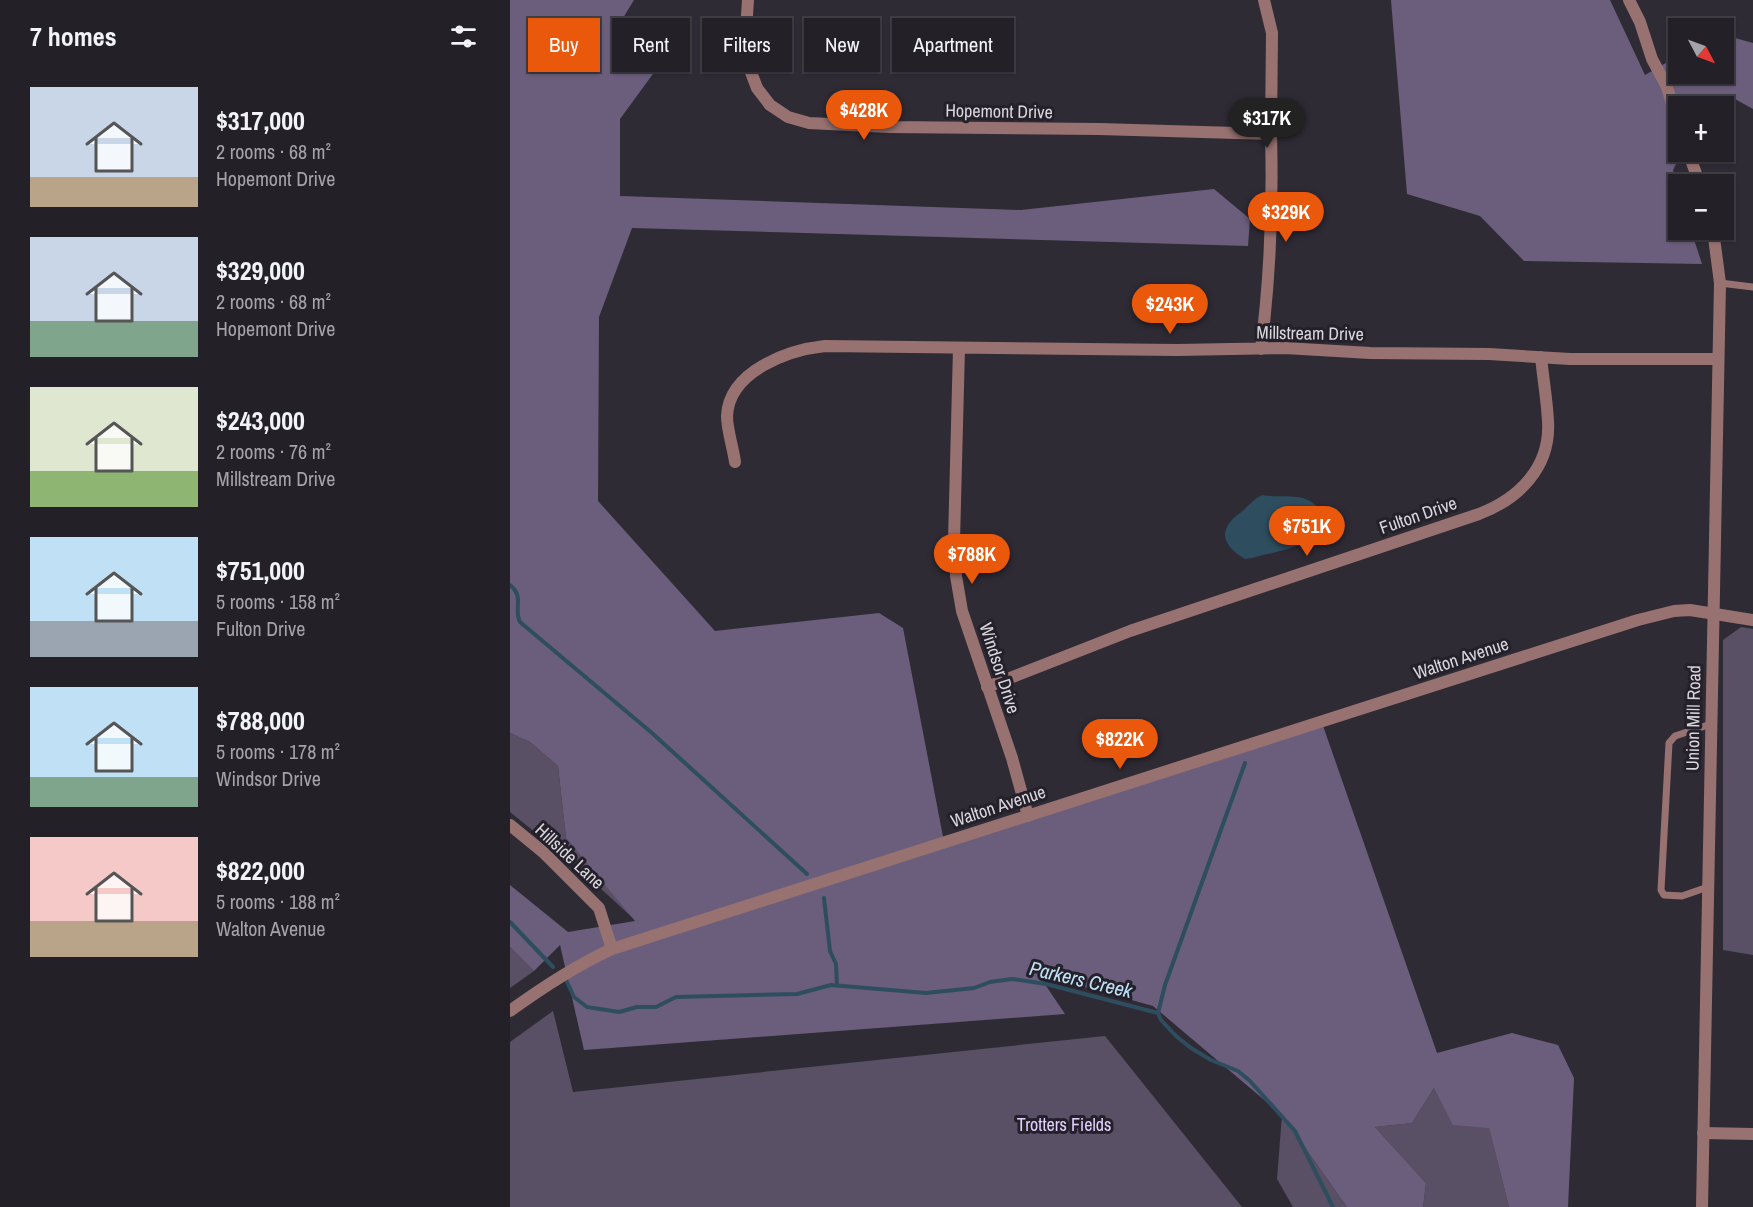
<!DOCTYPE html>
<html lang="en">
<head>
<meta charset="utf-8">
<style>
  body { margin:0; font-family:"Archivo Narrow",sans-serif; background:#2f2d34; color:#f1f3f6; height:100vh; display:flex; flex-direction:column; font-size:22px; white-space:nowrap }
  * { box-sizing:border-box; margin:0 }
  p { font-size:20px; color:#a3a3a8 }
  .icon { flex:none; width:33px; height:33px; fill:none; stroke:currentColor; stroke-width:2; stroke-linecap:round; stroke-linejoin:round }
  .map { position:relative; flex:1; overflow:hidden }
  .panel { display:flex; flex-direction:column; background:#232028; width:510px }
  .panel>* { flex:none }
  .guide { position:absolute; left:18px; top:18px; width:570px; height:54px; display:flex; gap:12px }
  .needle { width:39px; rotate:131deg }
  .fabs { position:absolute; left:1158px; top:18px; display:grid; gap:12px }
  .fabs a { display:grid; place-items:center; width:66px; height:66px; border-radius:0px; background:#232028; box-shadow:0 2px 4px #0004,0 0 0 2px #403e45; font-size:30px }
  .price { position:absolute; translate:-50% -51px; padding:0 14px; border-radius:21px; background:#ea580c; color:#fff; font-size:20px; line-height:39px; filter:drop-shadow(0 2px 3px #0008) }
  .price::after { content:''; position:absolute; left:50%; top:36px; width:18px; height:14px; margin-left:-9px; background:inherit; clip-path:polygon(0 0,100% 0,50% 100%) }
  .price.selected { background:#222; color:#fff }
  ul { padding:0; list-style:none }
  li { display:flex; align-items:center; gap:18px; height:150px; padding:0 30px }
  li span { display:grid; place-items:center; flex:none; width:168px; height:120px; border-radius:0px; color:#555 }
  li>.icon { margin-inline-start:auto }
  span .icon { width:72px; height:72px; fill:#fffc; stroke-width:1 }
  li b { font-size:26px }
  h2 { display:flex; justify-content:space-between; align-items:center; height:72px; padding:0 30px; font-size:26px }
  .tag { padding:0 21px; border-radius:0px; background:#232028; box-shadow:0 2px 4px #0004,0 0 0 2px #403e45; font-size:21px; line-height:54px }
  .tag.selected { background:#ea580c; color:#fff }
  main { display:flex; flex:1; min-height:0 }
  .map>svg:first-child { display:block }
</style>
</head>
<body>
<main>
<section class="panel">
<h2>7 homes<svg class="icon" aria-label="filters" viewBox="0 0 24 24"><path d="M4 7h16M4 17h16"/><circle cx="9" cy="7" r="2"/><circle cx="15" cy="17" r="2"/></svg></h2>
<ul>
<li><span style="background:linear-gradient(#c9d6e8 75%,#b9a48a 0)"><svg class="icon" aria-label="home" viewBox="0 0 24 24"><path d="M3 11l9-7 9 7M6 9v11h12V9"/></svg></span><div><b>$317,000</b><p>2 rooms · 68 m²</p><p>Hopemont Drive</p></div></li>
<li><span style="background:linear-gradient(#c9d6e8 70%,#7fa58c 0)"><svg class="icon" aria-label="home" viewBox="0 0 24 24"><path d="M3 11l9-7 9 7M6 9v11h12V9"/></svg></span><div><b>$329,000</b><p>2 rooms · 68 m²</p><p>Hopemont Drive</p></div></li>
<li><span style="background:linear-gradient(#dfe7d0 70%,#8fb573 0)"><svg class="icon" aria-label="home" viewBox="0 0 24 24"><path d="M3 11l9-7 9 7M6 9v11h12V9"/></svg></span><div><b>$243,000</b><p>2 rooms · 76 m²</p><p>Millstream Drive</p></div></li>
<li><span style="background:linear-gradient(#bfe0f5 70%,#9aa5b1 0)"><svg class="icon" aria-label="home" viewBox="0 0 24 24"><path d="M3 11l9-7 9 7M6 9v11h12V9"/></svg></span><div><b>$751,000</b><p>5 rooms · 158 m²</p><p>Fulton Drive</p></div></li>
<li><span style="background:linear-gradient(#bfe0f5 75%,#7fa58c 0)"><svg class="icon" aria-label="home" viewBox="0 0 24 24"><path d="M3 11l9-7 9 7M6 9v11h12V9"/></svg></span><div><b>$788,000</b><p>5 rooms · 178 m²</p><p>Windsor Drive</p></div></li>
<li><span style="background:linear-gradient(#f6c9c9 70%,#b9a48a 0)"><svg class="icon" aria-label="home" viewBox="0 0 24 24"><path d="M3 11l9-7 9 7M6 9v11h12V9"/></svg></span><div><b>$822,000</b><p>5 rooms · 188 m²</p><p>Walton Avenue</p></div></li>
</ul>
</section>
<div class="map">
<svg width="1243" height="1207" viewBox="0 0 1243 1207">
  <rect width="100%" height="100%" fill="#2f2b35"/>
  <!-- green -->
  <path fill="#595065" d="M 1231,627 L 1243,629 L 1243,955 L 1213,950 L 1213,640 Z
    M 0,733 L 20,742 L 48,766 L 56,838 L 126,921 L 63,863 L 0,812 Z
    M 0,947 L 24,971 L 0,988 Z
    M 43,1011 L 63,1092 L 595,1036 L 732,1207 L 0,1207 L 0,1042 Z
    M 924,1088 L 979,1127 L 999,1207 L 913,1207 L 916,1183 L 865,1127 L 902,1123 Z
    M 772,1115 L 837,1207 L 783,1207 L 767,1179 Z"/>
  <!-- forest -->
  <path fill="#6a5e7c" d="M 0,0 L 124,0 L 113,18 L 170,37 L 110,119 L 110,196 L 511,210 L 704,189 L 740,219 L 738,246 L 122,228 L 89,317 L 88,501 L 205,631 L 369,613 L 393,628 L 434,842 L 811,720 L 927,1053 L 1002,1033 L 1048,1045 L 1064,1078 L 1058,1207 L 999,1207 L 979,1128 L 943,1125 L 924,1088 L 902,1123 L 865,1127 L 916,1183 L 913,1207 L 837,1207 L 772,1115 L 643,1006 L 528,974 L 555,1014 L 74,1050 L 50,945 L 24,971 L 0,947 L 0,885 L 58,932 L 125,921 L 56,838 L 48,766 L 20,742 L 0,733 Z
    M 881,0 L 1100,0 L 1135,75 L 1168,56 L 1168,74 L 1214,74 L 1214,35 L 1243,43 L 1243,109 L 1216,94 L 1199,106 L 1168,106 L 1168,152 L 1172,152 L 1163,170 L 1168,187 L 1168,230 L 1181,230 L 1192,264 L 1014,261 L 970,216 L 897,194 Z"/>
  <!-- water -->
  <path fill="#2e4e60" d="M 752,495 C 772,499 797,490 810,511 C 816,548 767,550 742,558 L 735,559 C 712,545 707,530 730,513 C 738,507 742,500 752,495 Z"/>
  <g fill="none" stroke-linecap="round" stroke-linejoin="round">
    <!-- stream -->
    <path stroke="#2e4e60" stroke-width="4" d="M 0,585 C 15,597 3,608 10,622 L 142,733 L 297,874
      M 314,898 L 320,951 L 326,964 L 327,985
      M 0,922 L 43,967
      M 57,982 L 64,997 L 77,1007 L 109,1012 L 127,1007 L 146,1007 L 166,997 L 287,994 L 321,985 L 416,993 L 464,988 L 480,982 L 502,979 L 536,984 L 648,1013 L 651,1020 L 666,1036 L 681,1048 L 701,1060 L 728,1071 L 740,1081 L 785,1131 L 823,1207
      M 648,1013 L 655,985 L 735,763"/>
    <!-- service -->
    <path stroke="#987271" stroke-width="7" d="M 1210,283 L 1243,287
      M 1198,887 L 1172,896 L 1154,895 L 1151,890 L 1159,743 L 1165,736 L 1201,724"/>
    <!-- minor -->
    <path stroke="#987271" stroke-width="12" d="M 238,0 L 235,45 L 239,67 L 247,88 L 260,105 L 278,117 L 299,123 L 379,127 L 589,129 L 761,134 L 762,33 L 754,0
      M 449,348 L 444,541 L 446,576 L 452,611 L 502,758 L 518,816
      M 751,349 C 760,278 763,207 761,134
      M 225,462 C 223,447 217,430 217,416 C 219,371 278,350 315,346 L 667,350 L 775,348 L 860,353 L 979,354 L 1060,359 L 1208,359
      M 477,687 L 620,631 L 969,514 C 1008,499 1041,468 1038,421 C 1037,400 1033,378 1031,357
      M 0,825 L 33,852 L 89,908 L 102,949
      M 0,1011 C 33,987 65,966 102,949 L 1128,620 L 1164,611 L 1180,610 L 1243,620
      M 1193,1133 L 1243,1134"/>
    <!-- tertiary -->
    <path stroke="#987271" stroke-width="12" d="M 1119,0 L 1130,22 L 1142,59 L 1157,87 L 1168,124
      M 1178,152 L 1190,184
      M 1192,1207 L 1210,283 L 1203,230"/>
  </g>
  <g text-anchor="middle" dominant-baseline="central" stroke-width="6" stroke-linejoin="round" paint-order="stroke">
    <!-- street labels -->
    <g font-size="18" fill="#d9d7dd" stroke="#25212b">
      <text transform="translate(489 111) rotate(1)">Hopemont Drive</text>
      <text transform="translate(800 333) rotate(1)">Millstream Drive</text>
      <text transform="translate(908 515) rotate(-19)">Fulton Drive</text>
      <text transform="translate(951 658) rotate(-18)">Walton Avenue</text>
      <text transform="translate(490 668) rotate(72)">Windsor Drive</text>
      <text transform="translate(1183 718) rotate(-89)">Union Mill Road</text>
      <text transform="translate(488 806) rotate(-18)">Walton Avenue</text>
      <text transform="translate(60 856) rotate(43)">Hillside Lane</text>
    </g>
    <!-- park labels -->
    <g font-size="18" fill="#e2d0fd" stroke="#25212b">
      <text x="554" y="1124">Trotters Fields</text>
    </g>
    <!-- water labels -->
    <g font-size="20" font-style="italic" fill="#bfe2f7" stroke="#25212b">
      <text transform="translate(571 979) rotate(13)">Parkers Creek</text>
    </g>
  </g>
</svg>
<div class="fabs">
<a><svg class="needle" viewBox="-14 -14 28 28"><path d="M0-13l5 13h-10z" fill="#e53935"/><path d="M0 13l5-13h-10z" fill="#a3a3a8"/></svg></a>
<a>+</a>
<a>−</a>
</div>
<b class="price" style="left:354px;top:141px">$428K</b>
<b class="price selected" style="left:757px;top:149px">$317K</b>
<b class="price" style="left:776px;top:243px">$329K</b>
<b class="price" style="left:660px;top:335px">$243K</b>
<b class="price" style="left:797px;top:557px">$751K</b>
<b class="price" style="left:462px;top:585px">$788K</b>
<b class="price" style="left:610px;top:770px">$822K</b>
<div class="guide">
<a class="tag selected">Buy</a>
<a class="tag">Rent</a>
<a class="tag">Filters</a>
<a class="tag">New</a>
<a class="tag">Apartment</a>
</div>
</div>
</main>
</body>
</html>
